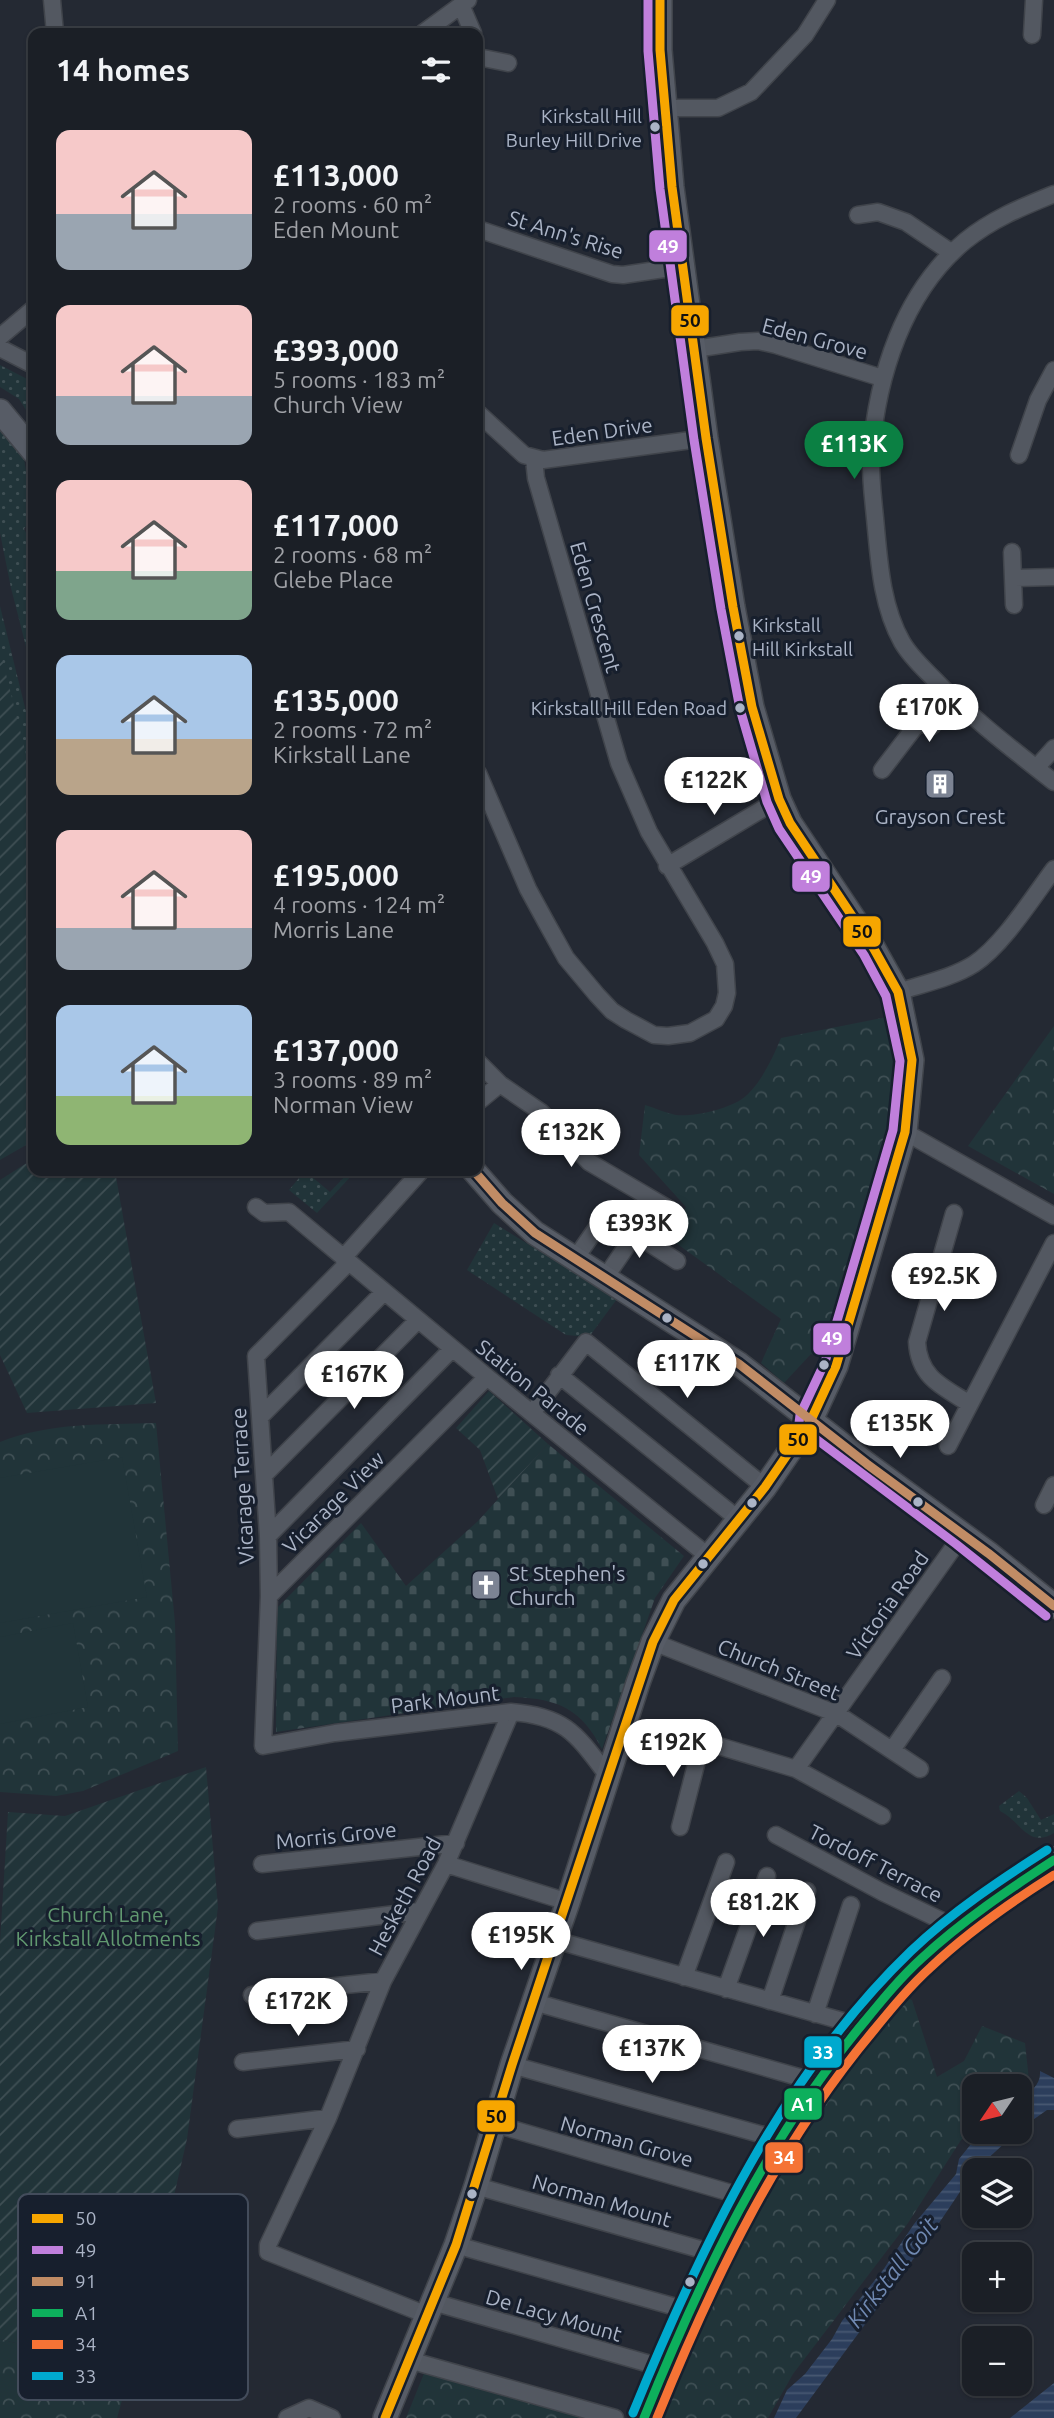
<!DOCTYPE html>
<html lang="en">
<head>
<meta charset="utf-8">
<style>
  body { margin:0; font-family:Ubuntu,sans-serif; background:#282c32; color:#f1f3f6; height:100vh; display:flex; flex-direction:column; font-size:26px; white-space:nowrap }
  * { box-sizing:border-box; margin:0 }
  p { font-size:23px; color:#a0a2a7 }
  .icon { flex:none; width:38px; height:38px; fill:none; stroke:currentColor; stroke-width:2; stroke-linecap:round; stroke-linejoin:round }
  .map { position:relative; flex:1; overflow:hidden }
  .drawer { position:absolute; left:28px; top:28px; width:455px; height:1148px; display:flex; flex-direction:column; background:#1b1f26; border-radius:14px; box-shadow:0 2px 5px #0004,0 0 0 2px #393d43 }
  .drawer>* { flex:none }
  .needle { width:46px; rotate:235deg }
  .tools { position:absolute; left:962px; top:2074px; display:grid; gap:14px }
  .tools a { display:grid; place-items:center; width:70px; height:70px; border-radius:14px; background:#1b1f26; box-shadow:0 2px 5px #0004,0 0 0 2px #393d43; font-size:35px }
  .price { position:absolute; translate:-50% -60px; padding:0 16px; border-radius:24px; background:#fff; color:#222; font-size:23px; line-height:46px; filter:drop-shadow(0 2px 4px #0008) }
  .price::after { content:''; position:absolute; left:50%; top:42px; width:21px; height:16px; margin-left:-10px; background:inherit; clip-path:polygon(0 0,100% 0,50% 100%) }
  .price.on { background:#0b8043; color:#fff }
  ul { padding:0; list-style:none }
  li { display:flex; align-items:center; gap:21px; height:175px; padding:0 28px }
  li span { display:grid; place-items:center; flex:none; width:196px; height:140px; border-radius:14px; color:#555 }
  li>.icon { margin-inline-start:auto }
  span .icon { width:84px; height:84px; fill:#fffc; stroke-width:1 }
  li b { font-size:30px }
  h2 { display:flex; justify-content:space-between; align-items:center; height:84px; padding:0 28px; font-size:30px }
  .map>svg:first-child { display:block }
</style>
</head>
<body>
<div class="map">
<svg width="1054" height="2418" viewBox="0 0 1054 2418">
  <defs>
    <pattern id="grass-dots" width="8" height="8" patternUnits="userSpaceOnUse" patternTransform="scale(1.75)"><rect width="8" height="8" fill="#213439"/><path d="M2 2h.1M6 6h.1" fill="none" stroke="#3f4f54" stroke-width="1.8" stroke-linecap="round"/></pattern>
    <pattern id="forest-crowns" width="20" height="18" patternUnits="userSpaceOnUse" patternTransform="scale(1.75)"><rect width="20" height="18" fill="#213439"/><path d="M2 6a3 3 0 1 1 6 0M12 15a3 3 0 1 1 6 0" fill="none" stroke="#3f4f54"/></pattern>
    <pattern id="cemetery-stones" width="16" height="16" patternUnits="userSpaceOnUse" patternTransform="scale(1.75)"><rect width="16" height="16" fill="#213439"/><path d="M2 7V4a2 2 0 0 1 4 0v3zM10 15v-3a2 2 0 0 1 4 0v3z" fill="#3f4f54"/></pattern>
    <pattern id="garden-furrows" width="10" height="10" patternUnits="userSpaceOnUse" patternTransform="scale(1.75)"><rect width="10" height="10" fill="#213439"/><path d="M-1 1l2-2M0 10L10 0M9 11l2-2" fill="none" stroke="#3f4f54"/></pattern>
    <pattern id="water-rules" width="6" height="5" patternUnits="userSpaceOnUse" patternTransform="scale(1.75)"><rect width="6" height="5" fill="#2c3e5c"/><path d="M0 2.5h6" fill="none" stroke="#485872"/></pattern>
  </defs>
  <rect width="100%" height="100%" fill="#242933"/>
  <!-- grass -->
  <path fill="url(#grass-dots)" d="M 0,365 L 33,382 L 33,400 L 26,410 L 19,399 L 0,387 Z
    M 0,428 L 23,453 L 33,512 L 33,516 L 24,529 L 33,546 L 33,674 L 11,588 L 0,533 Z
    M 0,606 L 33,740 L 33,807 L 0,697 Z
    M 293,1171 L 305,1171 L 330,1192 L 349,1172 L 353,1174 L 317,1213 L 289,1190 L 299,1178 Z
    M 494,1223 L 617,1299 L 589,1337 L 566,1335 L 467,1270 Z
    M 1019,1791 L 1027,1798 L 1041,1820 L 1054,1814 L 1054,1833 C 1028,1849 1021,1821 1000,1811 L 999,1806 Z"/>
  <!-- forest -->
  <path fill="url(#forest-crowns)" d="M 887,1017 L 897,1037 L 897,1107 L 876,1204 L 826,1360 L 811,1354 L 784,1383 L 761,1363 L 781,1319 L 669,1238 L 686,1207 L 639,1155 L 645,1105 C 655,1108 666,1113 676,1115 C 695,1117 735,1108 748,1094 C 763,1079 773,1057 781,1038 Z
    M 1054,1026 L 1054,1194 L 968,1146 Z
    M 156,1423 L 175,1623 L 178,1751 L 83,1791 L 56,1796 L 0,1792 L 0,1442 C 50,1422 104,1425 156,1423 Z
    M 898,1994 L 912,2000 L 937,2077 L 964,2061 L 982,2026 L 1025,2043 L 1029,2080 L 1020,2088 L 975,2086 L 975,2128 L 961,2140 L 908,2223 L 793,2374 L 768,2418 L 664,2418 L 677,2381 L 731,2263 L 794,2140 L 836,2070 Z
    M 0,2339 L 130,2372 L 117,2418 L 0,2418 Z
    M 425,2371 L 590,2418 L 406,2418 Z"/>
  <!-- cemetery -->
  <path fill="url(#cemetery-stones)" d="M 548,1444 L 684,1556 L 655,1598 L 602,1749 C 581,1709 559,1699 514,1697 L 276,1732 L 277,1608 L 361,1523 L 406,1586 L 478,1521 Z"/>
  <!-- garden -->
  <path fill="url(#garden-furrows)" d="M 0,650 L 33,782 L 33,1141 L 0,1160 Z
    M 33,1159 L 33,1171 L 115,1171 L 156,1403 L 27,1413 L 0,1355 L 0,1180 Z
    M 489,1391 L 548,1444 L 498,1499 L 480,1450 L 456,1428 Z
    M 206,1767 L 218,1907 L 187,2139 L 152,2292 L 130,2372 L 0,2339 L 0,1942 L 8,1812 L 65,1816 Z"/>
  <!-- pitch -->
  <path fill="#213439" d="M 122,1457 L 147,1597 L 0,1623 L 0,1478 Z
    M 73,1623 L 88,1707 L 0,1724 L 0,1637 Z"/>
  <!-- water -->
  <path fill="url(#water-rules)" d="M 1040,2071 L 1054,2078 L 1054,2110 L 1047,2110 L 1020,2129 L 1020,2099 C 1031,2091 1041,2085 1040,2071 Z
    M 989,2132 L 1017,2132 L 974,2171 L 931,2235 L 796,2418 L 774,2418 L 787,2390 L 805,2374 L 832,2339 L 842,2321 L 883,2270 L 914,2224 L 956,2174 L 959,2159 L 971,2144 Z
    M 1054,2383 L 1054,2418 L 1010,2418 Z"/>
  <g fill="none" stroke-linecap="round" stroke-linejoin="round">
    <!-- street casing -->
    <g stroke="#40444b" stroke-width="19">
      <path id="street" d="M 52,0 L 55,33
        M 461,5 L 473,33
        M 423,33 L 468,0
        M 1032,35 L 1034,0
        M 478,57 L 508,63
        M 665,108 L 718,108 L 751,92 L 805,35 L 827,0
        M 1054,194 C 1022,207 992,219 965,241 C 903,292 877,377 871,454 C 870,475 873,497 875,518 C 879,559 881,605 902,642 C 910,656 922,667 933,678 C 970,717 1012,749 1054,782
        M 858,215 L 878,212 L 906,222 L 952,253
        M 478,229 L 612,274 L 623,275 L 684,266
        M 0,337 L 33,309
        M 0,348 L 33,365
        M 695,349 L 740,342 L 758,341 L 776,345 L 882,378
        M 478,413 L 524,455 L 543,460 L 706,438
        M 1019,455 L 1038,400 L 1054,370
        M 1012,552 L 1014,605
        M 1013,578 L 1054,577
        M 1036,768 L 1054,748
        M 882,770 L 918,723 L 932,726 L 955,702
        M 478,773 L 528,889 L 546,922 L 566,958 L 597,995 L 612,1011 L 626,1020 L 654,1035 L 668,1036 L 690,1033 L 716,1019 L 724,1006 L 727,993 L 725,964 L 715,943 L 649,832 L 619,763 L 536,478 L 534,459
        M 667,866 L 779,799
        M 898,992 C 922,984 952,978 974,964 C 1003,945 1033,897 1054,869
        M 478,1062 L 500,1084 L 478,1102
        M 500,1084 L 541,1112 L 589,1162 L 669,1209
        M 905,1132 L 1054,1216
        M 256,1207 L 264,1213 L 289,1212 L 487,1377 L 708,1556
        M 954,1213 L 917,1342 C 919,1378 943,1387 970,1404
        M 343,1258 L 421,1171
        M 575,1259 L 607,1213
        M 348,1263 L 256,1356 L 268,1536 L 269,1596 L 263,1746 L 335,1733 L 511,1712 C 566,1716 577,1735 608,1776
        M 605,1278 L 635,1234 L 677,1261
        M 559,1375 L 738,1519
        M 532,1413 L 586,1342 L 765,1487
        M 260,1417 L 384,1292
        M 948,1446 L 1054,1243
        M 264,1475 L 418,1320
        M 1044,1505 L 1054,1485
        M 268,1536 L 452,1349
        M 269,1596 L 487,1377
        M 653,1642 L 837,1714 L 920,1769
        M 892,1750 L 942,1678
        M 796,1769 L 963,1534
        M 680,1827 L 702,1741 L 796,1769 L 882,1816
        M 776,1835 L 882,1892 L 957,1928
        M 262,1864 L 456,1843
        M 446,1864 L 568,1902
        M 257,1931 L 420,1911
        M 555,1940 L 860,2026
        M 684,1977 L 726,1862
        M 726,1989 L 767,1876
        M 252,1995 L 383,1981
        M 770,2001 L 807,1891
        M 534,2002 L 816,2082
        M 815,2014 L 851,1905
        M 243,2062 L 357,2049
        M 512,2065 L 781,2140
        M 495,2124 L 748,2198
        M 237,2129 L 328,2118
        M 476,2186 L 717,2254
        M 456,2245 L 690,2311
        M 433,2302 L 664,2368
        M 427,2315 L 268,2252 L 268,2245 L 328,2118 L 383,1981 L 446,1864 L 511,1712
        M 409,2360 L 615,2418
        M 287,2418 L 309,2408 L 332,2418"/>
    </g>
    <!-- secondary casing -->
    <g stroke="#40444b" stroke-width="26">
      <path id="secondary" d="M 0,411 L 33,451
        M 474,1171 L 502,1203 L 535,1233 L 739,1364 L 867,1464 L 988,1553 L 1054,1606
        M 385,2418 L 456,2245 L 476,2186 L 512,2065 L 568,1902 L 638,1683 L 653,1642 L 674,1600 L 765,1487 L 811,1420 L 836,1366 L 905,1132 L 912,1060 L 898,992 L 874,949 L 790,823 L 779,799 L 752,707 L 733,607 L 706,438 L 672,187 L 660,50 L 660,0"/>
    </g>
    <!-- primary casing -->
    <g stroke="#414650" stroke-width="28">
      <path id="primary" d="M 644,2418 C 701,2273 777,2117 882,2001 C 895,1987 908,1971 922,1958 C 962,1921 1008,1889 1054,1860"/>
    </g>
    <!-- street -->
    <use href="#street" stroke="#535861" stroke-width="16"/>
    <!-- secondary -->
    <use href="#secondary" stroke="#575c66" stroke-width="23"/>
    <!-- primary -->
    <use href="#primary" stroke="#555a63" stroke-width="24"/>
    <!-- bus-1 casing -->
    <g stroke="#171f2d" stroke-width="14">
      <path id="bus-1" d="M 385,2418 L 456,2245 L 512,2065 L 653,1642 L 674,1600 L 765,1487 L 811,1420 L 836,1366 L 905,1132 L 912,1060 L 898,992 L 874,949 L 790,823 L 779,799 L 752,707 L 733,607 L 706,438 L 672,187 L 660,50 L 660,0"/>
    </g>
    <!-- bus-2 casing -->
    <g stroke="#171f2d" stroke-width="14">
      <path id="bus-2" d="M 648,0 L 648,51 L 660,189 L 694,440 L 721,609 L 740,709 L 767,802 L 779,829 L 864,955 L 886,996 L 900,1061 L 893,1130 L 825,1362 L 800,1415 L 799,1423 L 804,1430 L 956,1544 L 1046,1616"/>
    </g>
    <!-- bus-3 casing -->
    <g stroke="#171f2d" stroke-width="14">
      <path id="bus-3" d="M 474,1171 L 502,1203 L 535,1233 L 739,1364 L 867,1464 L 988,1553 L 1054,1606"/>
    </g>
    <!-- bus-4 casing -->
    <g stroke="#171f2d" stroke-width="14">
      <path id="bus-4" d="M 644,2418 C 701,2277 767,2138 865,2021 C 883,1999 901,1977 922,1958 C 962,1921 1008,1890 1054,1860"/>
    </g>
    <!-- bus-5 casing -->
    <g stroke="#171f2d" stroke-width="14">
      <path id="bus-5" d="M 657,2418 C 713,2280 778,2144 874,2030 C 892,2008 910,1986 931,1967 C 968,1932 1011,1902 1054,1875"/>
    </g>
    <!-- bus-6 casing -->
    <g stroke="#171f2d" stroke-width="14">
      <path id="bus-6" d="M 633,2413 C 700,2249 781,2076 911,1951 C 952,1912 1000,1880 1047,1850"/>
    </g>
    <!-- bus-1 -->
    <use href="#bus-1" stroke="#f7a600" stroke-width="9"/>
    <!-- bus-2 -->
    <use href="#bus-2" stroke="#c07fdc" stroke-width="9"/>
    <!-- bus-3 -->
    <use href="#bus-3" stroke="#c18c65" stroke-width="9"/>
    <!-- bus-4 -->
    <use href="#bus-4" stroke="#0daf5c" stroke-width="9"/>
    <!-- bus-5 -->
    <use href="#bus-5" stroke="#f57335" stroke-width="9"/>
    <!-- bus-6 -->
    <use href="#bus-6" stroke="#00a9ce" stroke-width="9"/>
  </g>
  <!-- icons -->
  <defs>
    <g id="building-square" transform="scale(1.575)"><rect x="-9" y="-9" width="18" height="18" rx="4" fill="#7c8393" stroke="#171f2d"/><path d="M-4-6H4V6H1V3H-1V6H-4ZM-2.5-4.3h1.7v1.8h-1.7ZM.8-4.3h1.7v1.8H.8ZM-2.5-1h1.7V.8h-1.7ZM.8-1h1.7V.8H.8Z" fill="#fff"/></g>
    <g id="church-square" transform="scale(1.575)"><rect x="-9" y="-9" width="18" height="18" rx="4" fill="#7c8393" stroke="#171f2d"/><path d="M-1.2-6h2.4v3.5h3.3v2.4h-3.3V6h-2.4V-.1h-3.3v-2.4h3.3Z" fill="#fff"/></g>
  </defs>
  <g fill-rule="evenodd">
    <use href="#building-square" x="940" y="784"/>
    <use href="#church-square" x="486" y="1585"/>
  </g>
  <!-- markers -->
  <g fill="#abb4c6" stroke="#171f2d" stroke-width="2.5">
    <circle cx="655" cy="127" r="6"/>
    <circle cx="739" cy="636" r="6"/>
    <circle cx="740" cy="708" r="6"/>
    <circle cx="667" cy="1318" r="6"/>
    <circle cx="824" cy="1365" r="6"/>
    <circle cx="918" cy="1502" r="6"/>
    <circle cx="752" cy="1503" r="6"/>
    <circle cx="703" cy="1564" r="6"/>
    <circle cx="472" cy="2194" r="6"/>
    <circle cx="690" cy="2282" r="6"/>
  </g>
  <g text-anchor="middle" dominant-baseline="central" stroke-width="6" stroke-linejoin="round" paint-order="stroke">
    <!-- bus labels -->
    <g font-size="19" fill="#abb4c6" stroke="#171f2d" text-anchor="end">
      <text x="642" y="116">Kirkstall Hill<tspan x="642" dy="24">Burley Hill Drive</tspan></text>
      <text x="752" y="625" text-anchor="start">Kirkstall<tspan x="752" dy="24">Hill Kirkstall</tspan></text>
      <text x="727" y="708">Kirkstall Hill Eden Road</text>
    </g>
    <!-- street labels -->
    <g font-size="21" fill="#abb4c6" stroke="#171f2d">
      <text transform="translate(566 234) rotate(17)">St Ann's Rise</text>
      <text transform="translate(815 338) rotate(15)">Eden Grove</text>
      <text transform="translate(602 431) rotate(-8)">Eden Drive</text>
      <text transform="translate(596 607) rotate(74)">Eden Crescent</text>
      <text transform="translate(533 1387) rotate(39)">Station Parade</text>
      <text transform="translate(242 1486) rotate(-93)">Vicarage Terrace</text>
      <text transform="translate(333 1502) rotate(-45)">Vicarage View</text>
      <text transform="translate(887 1605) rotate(-55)">Victoria Road</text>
      <text transform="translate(779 1669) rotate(22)">Church Street</text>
      <text transform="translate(445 1699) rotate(-7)">Park Mount</text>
      <text transform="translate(336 1835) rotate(-6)">Morris Grove</text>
      <text transform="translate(876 1863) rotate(27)">Tordoff Terrace</text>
      <text transform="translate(404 1896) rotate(-62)">Hesketh Road</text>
      <text transform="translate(627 2141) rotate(16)">Norman Grove</text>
      <text transform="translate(602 2200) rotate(16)">Norman Mount</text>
      <text transform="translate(554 2315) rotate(16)">De Lacy Mount</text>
    </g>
    <!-- poi labels -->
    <g font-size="21" fill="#abb4c6" stroke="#171f2d">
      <text x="940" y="816">Grayson Crest</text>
      <text x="509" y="1573" text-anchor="start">St Stephen's<tspan x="509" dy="24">Church</tspan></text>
    </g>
    <!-- park labels -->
    <g font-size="21" fill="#619970" stroke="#171f2d">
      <text x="108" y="1914">Church Lane,<tspan x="108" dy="24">Kirkstall Allotments</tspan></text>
    </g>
    <!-- water labels -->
    <g font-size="23" font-style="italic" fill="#7089b2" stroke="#171f2d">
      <text transform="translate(892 2272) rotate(-52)">Kirkstall Goit</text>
    </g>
  </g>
  <!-- legend -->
  <rect x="18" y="2194" width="230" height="206" rx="10" fill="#171f2d" stroke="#434c5b" stroke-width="2"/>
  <rect x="32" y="2214" width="31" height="9" fill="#f7a600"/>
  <rect x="32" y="2246" width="31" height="8" fill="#c07fdc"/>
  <rect x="32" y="2277" width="31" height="9" fill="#c18c65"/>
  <rect x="32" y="2309" width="31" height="8" fill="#0daf5c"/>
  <rect x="32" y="2340" width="31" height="9" fill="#f57335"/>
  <rect x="32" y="2372" width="31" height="8" fill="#00a9ce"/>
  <g font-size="19" fill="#abb4c6">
    <text x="75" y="2225">50</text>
    <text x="75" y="2257">49</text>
    <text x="75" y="2288">91</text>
    <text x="75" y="2320">A1</text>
    <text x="75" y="2351">34</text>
    <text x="75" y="2383">33</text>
  </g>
  <g stroke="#171f2d" stroke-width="2.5">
    <rect x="648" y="229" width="40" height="34" rx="7" fill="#c07fdc"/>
    <rect x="670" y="304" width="40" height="33" rx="7" fill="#f7a600"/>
    <rect x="791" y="860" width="40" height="33" rx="7" fill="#c07fdc"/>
    <rect x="842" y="915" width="40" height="33" rx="7" fill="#f7a600"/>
    <rect x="812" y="1322" width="40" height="34" rx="7" fill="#c07fdc"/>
    <rect x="778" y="1423" width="40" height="33" rx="7" fill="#f7a600"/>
    <rect x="803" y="2035" width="40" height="34" rx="7" fill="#00a9ce"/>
    <rect x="783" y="2087" width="40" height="34" rx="7" fill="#0daf5c"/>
    <rect x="476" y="2099" width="40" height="34" rx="7" fill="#f7a600"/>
    <rect x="764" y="2141" width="40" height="33" rx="7" fill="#f57335"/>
  </g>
  <g font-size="19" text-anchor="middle" font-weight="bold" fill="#fff">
    <text x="668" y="253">49</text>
    <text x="811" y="883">49</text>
    <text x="832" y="1345">49</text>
    <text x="823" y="2059">33</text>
    <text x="803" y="2111">A1</text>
    <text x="784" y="2164">34</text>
  </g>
  <g font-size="19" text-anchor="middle" font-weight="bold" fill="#111">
    <text x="690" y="327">50</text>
    <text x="862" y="938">50</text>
    <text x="798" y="1446">50</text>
    <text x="496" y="2123">50</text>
  </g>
</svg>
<div class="tools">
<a><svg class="needle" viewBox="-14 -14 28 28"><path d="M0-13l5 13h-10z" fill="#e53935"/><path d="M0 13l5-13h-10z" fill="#a0a2a7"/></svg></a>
<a><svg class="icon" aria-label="layers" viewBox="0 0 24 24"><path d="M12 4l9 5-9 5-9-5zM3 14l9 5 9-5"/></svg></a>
<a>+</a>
<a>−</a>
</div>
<b class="price on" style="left:854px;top:481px">£113K</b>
<b class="price" style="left:929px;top:744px">£170K</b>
<b class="price" style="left:714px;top:817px">£122K</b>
<b class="price" style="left:571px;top:1169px">£132K</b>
<b class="price" style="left:639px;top:1260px">£393K</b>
<b class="price" style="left:944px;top:1313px">£92.5K</b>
<b class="price" style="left:687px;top:1400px">£117K</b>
<b class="price" style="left:354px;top:1411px">£167K</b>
<b class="price" style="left:900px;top:1460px">£135K</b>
<b class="price" style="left:673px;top:1779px">£192K</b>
<b class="price" style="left:763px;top:1939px">£81.2K</b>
<b class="price" style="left:521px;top:1972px">£195K</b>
<b class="price" style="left:298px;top:2038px">£172K</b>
<b class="price" style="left:652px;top:2085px">£137K</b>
<section class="drawer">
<h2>14 homes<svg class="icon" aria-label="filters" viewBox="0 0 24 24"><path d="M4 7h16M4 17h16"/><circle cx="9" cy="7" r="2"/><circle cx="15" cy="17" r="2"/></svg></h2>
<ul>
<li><span style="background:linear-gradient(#f6c9c9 60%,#9aa5b1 0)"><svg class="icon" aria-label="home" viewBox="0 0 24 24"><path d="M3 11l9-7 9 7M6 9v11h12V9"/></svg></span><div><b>£113,000</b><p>2 rooms · 60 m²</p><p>Eden Mount</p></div></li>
<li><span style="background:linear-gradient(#f6c9c9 65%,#9aa5b1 0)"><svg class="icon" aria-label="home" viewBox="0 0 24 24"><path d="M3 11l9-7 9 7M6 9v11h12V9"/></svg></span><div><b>£393,000</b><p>5 rooms · 183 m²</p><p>Church View</p></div></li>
<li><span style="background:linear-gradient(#f6c9c9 65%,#7fa58c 0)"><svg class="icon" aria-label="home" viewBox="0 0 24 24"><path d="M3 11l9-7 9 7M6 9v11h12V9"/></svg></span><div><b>£117,000</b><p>2 rooms · 68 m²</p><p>Glebe Place</p></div></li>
<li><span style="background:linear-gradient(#a9c7e8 60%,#b9a48a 0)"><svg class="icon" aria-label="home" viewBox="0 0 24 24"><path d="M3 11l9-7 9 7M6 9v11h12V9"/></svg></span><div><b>£135,000</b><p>2 rooms · 72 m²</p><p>Kirkstall Lane</p></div></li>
<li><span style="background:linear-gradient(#f6c9c9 70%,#9aa5b1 0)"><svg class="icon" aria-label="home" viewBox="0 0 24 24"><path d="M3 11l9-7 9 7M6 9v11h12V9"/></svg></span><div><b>£195,000</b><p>4 rooms · 124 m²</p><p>Morris Lane</p></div></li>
<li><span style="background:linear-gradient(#a9c7e8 65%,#8fb573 0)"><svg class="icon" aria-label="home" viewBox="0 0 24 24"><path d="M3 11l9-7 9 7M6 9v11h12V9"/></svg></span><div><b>£137,000</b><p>3 rooms · 89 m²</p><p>Norman View</p></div></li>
</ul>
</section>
</div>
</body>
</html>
